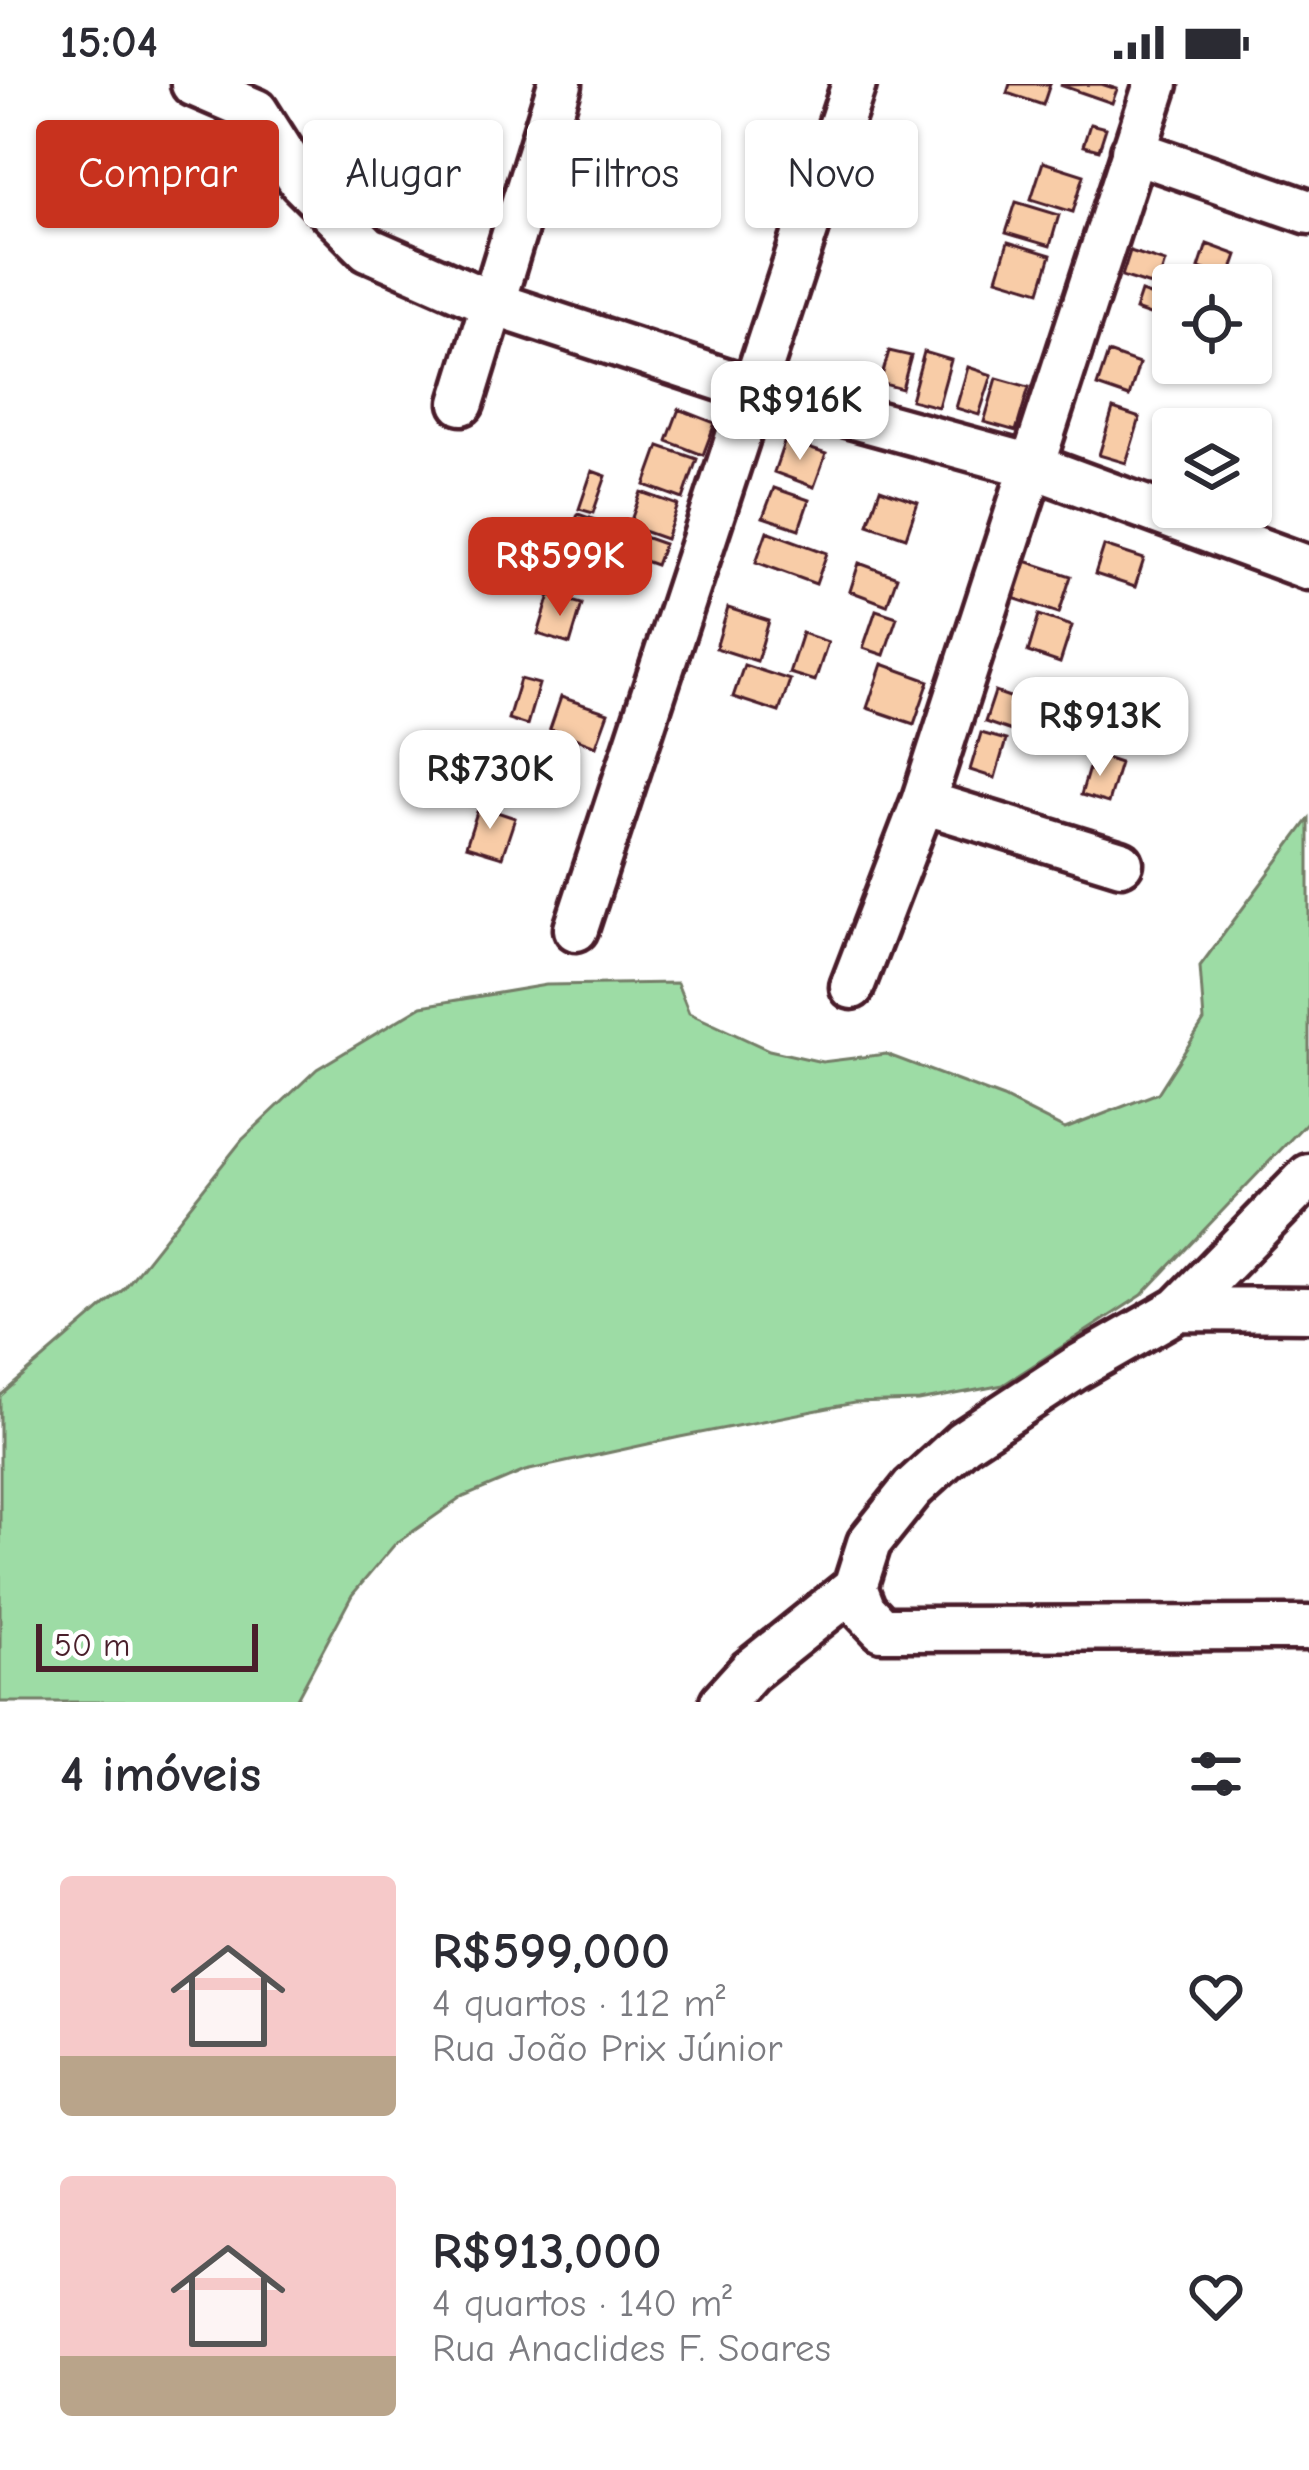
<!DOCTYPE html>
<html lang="pt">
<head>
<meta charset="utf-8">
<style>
  body { margin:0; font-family:"Comic Neue",sans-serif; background:#f7f7f7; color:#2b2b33; height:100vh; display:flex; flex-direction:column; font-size:45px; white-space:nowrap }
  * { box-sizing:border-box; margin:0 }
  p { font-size:39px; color:#7c7c81 }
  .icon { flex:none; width:66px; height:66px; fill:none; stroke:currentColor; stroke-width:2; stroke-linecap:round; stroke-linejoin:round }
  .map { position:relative; height:1618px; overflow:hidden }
  .panel { display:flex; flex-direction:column; background:#fff; flex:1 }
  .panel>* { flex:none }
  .hud { position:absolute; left:36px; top:36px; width:1239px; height:108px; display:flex; gap:24px }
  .buttons { position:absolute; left:1152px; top:180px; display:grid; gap:24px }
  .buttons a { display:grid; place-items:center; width:120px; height:120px; border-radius:12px; background:#fff; box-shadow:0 3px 9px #0004; font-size:60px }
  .scale { position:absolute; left:36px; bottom:30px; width:222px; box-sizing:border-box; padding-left:12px; border:6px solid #4a1f2b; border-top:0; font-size:33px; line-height:42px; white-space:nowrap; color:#4a1f2b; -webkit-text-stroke:9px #fff; paint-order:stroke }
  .price { position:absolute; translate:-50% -102px; padding:0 27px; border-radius:24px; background:#fff; color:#222; font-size:39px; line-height:78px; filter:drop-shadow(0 3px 6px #0008) }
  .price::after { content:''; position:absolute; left:50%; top:72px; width:36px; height:27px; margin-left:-18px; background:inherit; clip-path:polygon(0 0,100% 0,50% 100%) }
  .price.active { background:#c8321e; color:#fff }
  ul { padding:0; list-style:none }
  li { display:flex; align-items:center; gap:36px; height:300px; padding:0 60px }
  li span { display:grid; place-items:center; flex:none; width:336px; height:240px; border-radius:12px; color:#555 }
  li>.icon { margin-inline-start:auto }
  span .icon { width:144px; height:144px; fill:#fffc; stroke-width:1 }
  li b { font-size:51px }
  h2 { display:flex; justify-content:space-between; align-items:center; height:144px; padding:0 60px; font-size:51px }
  .chip { padding:0 42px; border-radius:12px; background:#fff; box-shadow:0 3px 9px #0004; font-size:42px; line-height:108px }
  .chip.active { background:#c8321e; color:#fff }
  .status { display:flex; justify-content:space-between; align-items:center; height:84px; padding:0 60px; background:#fff; direction:ltr }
  .status svg { height:33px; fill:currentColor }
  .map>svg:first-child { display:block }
</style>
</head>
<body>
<div class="status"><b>15:04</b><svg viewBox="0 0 49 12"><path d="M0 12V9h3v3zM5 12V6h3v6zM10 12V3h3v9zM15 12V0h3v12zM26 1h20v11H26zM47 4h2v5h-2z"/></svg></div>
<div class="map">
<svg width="1309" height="1618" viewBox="0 0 1309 1618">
  <rect width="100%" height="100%" fill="#fff"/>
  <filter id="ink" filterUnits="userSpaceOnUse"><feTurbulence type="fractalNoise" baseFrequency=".00833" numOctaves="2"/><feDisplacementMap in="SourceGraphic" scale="24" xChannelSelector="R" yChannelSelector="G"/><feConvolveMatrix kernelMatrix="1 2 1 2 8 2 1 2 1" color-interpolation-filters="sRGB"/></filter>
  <g filter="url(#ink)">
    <!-- green -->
    <path fill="#9ddca5" stroke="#747e68" stroke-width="3" d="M 1309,735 L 1309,1036 L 1142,1211 L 1003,1301 L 919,1317 L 854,1319 L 680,1353 L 525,1387 L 461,1414 L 395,1460 L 352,1511 L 295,1618 L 0,1618 L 0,1312 L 124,1205 L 242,1056 L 317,985 L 422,922 L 546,901 L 677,899 L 689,929 L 769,966 L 822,978 L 886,970 L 1003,1014 L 1065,1045 L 1158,1009 L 1204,937 L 1200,882 Z"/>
    <!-- building -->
    <path fill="#f8cca7" stroke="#4a1f2b" stroke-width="3" d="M 1010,0 L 1050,0 L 1043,21 L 1007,9 Z
      M 1101,0 L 1117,5 L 1112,19 L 1060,1 Z
      M 1090,40 L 1106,44 L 1099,66 L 1083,62 Z
      M 1043,78 L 1084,91 L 1073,128 L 1031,115 Z
      M 1016,118 L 1059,131 L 1050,162 L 1006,149 Z
      M 1008,158 L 1051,171 L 1040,207 L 997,194 Z
      M 1207,160 L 1237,171 L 1229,194 L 1199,184 Z
      M 1130,167 L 1165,178 L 1157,203 L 1122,192 Z
      M 1141,208 L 1173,219 L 1173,239 L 1135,226 Z
      M 889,267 L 911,272 L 902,305 L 880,299 Z
      M 924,268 L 951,276 L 938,323 L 911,316 Z
      M 1108,269 L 1139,280 L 1129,313 L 1097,302 Z
      M 968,283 L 992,291 L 979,331 L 956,324 Z
      M 997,294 L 1029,303 L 1016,347 L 984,338 Z
      M 679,325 L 715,339 L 703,371 L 667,357 Z
      M 1113,325 L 1140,334 L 1126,379 L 1099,371 Z
      M 785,356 L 826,370 L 814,403 L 774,388 Z
      M 659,362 L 697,375 L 683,415 L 645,401 Z
      M 592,387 L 606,392 L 593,429 L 579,425 Z
      M 774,404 L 809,416 L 799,445 L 763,433 Z
      M 880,405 L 918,418 L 906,453 L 868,440 Z
      M 641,408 L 678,421 L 666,455 L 629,442 Z
      M 578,430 L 615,443 L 603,480 L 565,467 Z
      M 627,447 L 664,460 L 656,481 L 619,468 Z
      M 767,447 L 827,469 L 816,500 L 756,478 Z
      M 1104,462 L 1144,475 L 1135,503 L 1095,490 Z
      M 1025,477 L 1071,492 L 1059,529 L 1013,514 Z
      M 859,479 L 897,493 L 887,521 L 850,507 Z
      M 550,511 L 582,520 L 570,560 L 538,550 Z
      M 728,524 L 769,537 L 757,577 L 716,564 Z
      M 876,526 L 897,533 L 884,571 L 863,564 Z
      M 1039,531 L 1072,542 L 1060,579 L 1028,568 Z
      M 802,549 L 828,558 L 815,597 L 789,589 Z
      M 882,580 L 929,597 L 914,640 L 867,624 Z
      M 744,581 L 790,596 L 779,628 L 733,613 Z
      M 520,595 L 539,600 L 527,641 L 508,635 Z
      M 995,608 L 1027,619 L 1017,649 L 985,638 Z
      M 561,613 L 608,629 L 596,662 L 550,645 Z
      M 981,649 L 1006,656 L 995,694 L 970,686 Z
      M 1093,670 L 1120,679 L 1108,719 L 1081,711 Z
      M 479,722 L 515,734 L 502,773 L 466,762 Z"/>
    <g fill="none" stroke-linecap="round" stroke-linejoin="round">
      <!-- minor casing -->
      <g stroke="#4a1f2b" stroke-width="51">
        <path id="minor" d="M 193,0 L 256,27 L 301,98 L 368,165 L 491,219 L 752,305 L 1035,383 L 1309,484
          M 1133,67 L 1309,128
          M 462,319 L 560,0
          M 923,718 L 1121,779
          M 576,845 L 854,0
          M 852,903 L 923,718 L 1156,0
          M 1309,1092 L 1179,1225 L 1076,1284 L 963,1358 L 913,1404 L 869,1459 L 855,1503 L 864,1526 L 882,1545 L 1309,1544
          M 1179,1225 L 1309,1226
          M 722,1618 L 750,1587 L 855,1503"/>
      </g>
      <!-- minor -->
      <use href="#minor" stroke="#fff" stroke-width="42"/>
    </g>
  </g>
</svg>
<div class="buttons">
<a><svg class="icon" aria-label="locate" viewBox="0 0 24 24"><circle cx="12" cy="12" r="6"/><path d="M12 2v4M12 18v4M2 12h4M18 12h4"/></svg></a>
<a><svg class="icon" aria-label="layers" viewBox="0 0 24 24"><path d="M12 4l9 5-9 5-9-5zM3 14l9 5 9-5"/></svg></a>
</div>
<div class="scale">50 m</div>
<b class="price" style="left:800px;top:379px">R$916K</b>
<b class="price active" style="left:560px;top:535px">R$599K</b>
<b class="price" style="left:1100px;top:695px">R$913K</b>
<b class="price" style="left:490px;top:748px">R$730K</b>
<div class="hud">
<a class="chip active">Comprar</a>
<a class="chip">Alugar</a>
<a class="chip">Filtros</a>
<a class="chip">Novo</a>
</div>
</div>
<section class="panel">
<h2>4 imóveis<svg class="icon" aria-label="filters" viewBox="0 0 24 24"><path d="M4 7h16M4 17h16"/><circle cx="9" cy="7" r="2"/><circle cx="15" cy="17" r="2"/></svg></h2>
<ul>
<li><span style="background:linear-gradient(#f6c9c9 75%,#b9a48a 0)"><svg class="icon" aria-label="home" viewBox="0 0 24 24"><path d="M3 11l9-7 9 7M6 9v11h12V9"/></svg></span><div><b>R$599,000</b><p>4 quartos · 112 m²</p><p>Rua João Prix Júnior</p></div><svg class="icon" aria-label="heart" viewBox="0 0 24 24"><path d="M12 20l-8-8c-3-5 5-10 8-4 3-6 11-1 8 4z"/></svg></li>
<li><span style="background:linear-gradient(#f6c9c9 75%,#b9a48a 0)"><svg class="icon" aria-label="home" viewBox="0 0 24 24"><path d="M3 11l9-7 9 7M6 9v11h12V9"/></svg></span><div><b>R$913,000</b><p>4 quartos · 140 m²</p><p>Rua Anaclides F. Soares</p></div><svg class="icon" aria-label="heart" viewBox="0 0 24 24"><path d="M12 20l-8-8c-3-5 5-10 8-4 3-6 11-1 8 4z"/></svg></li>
</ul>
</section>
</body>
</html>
